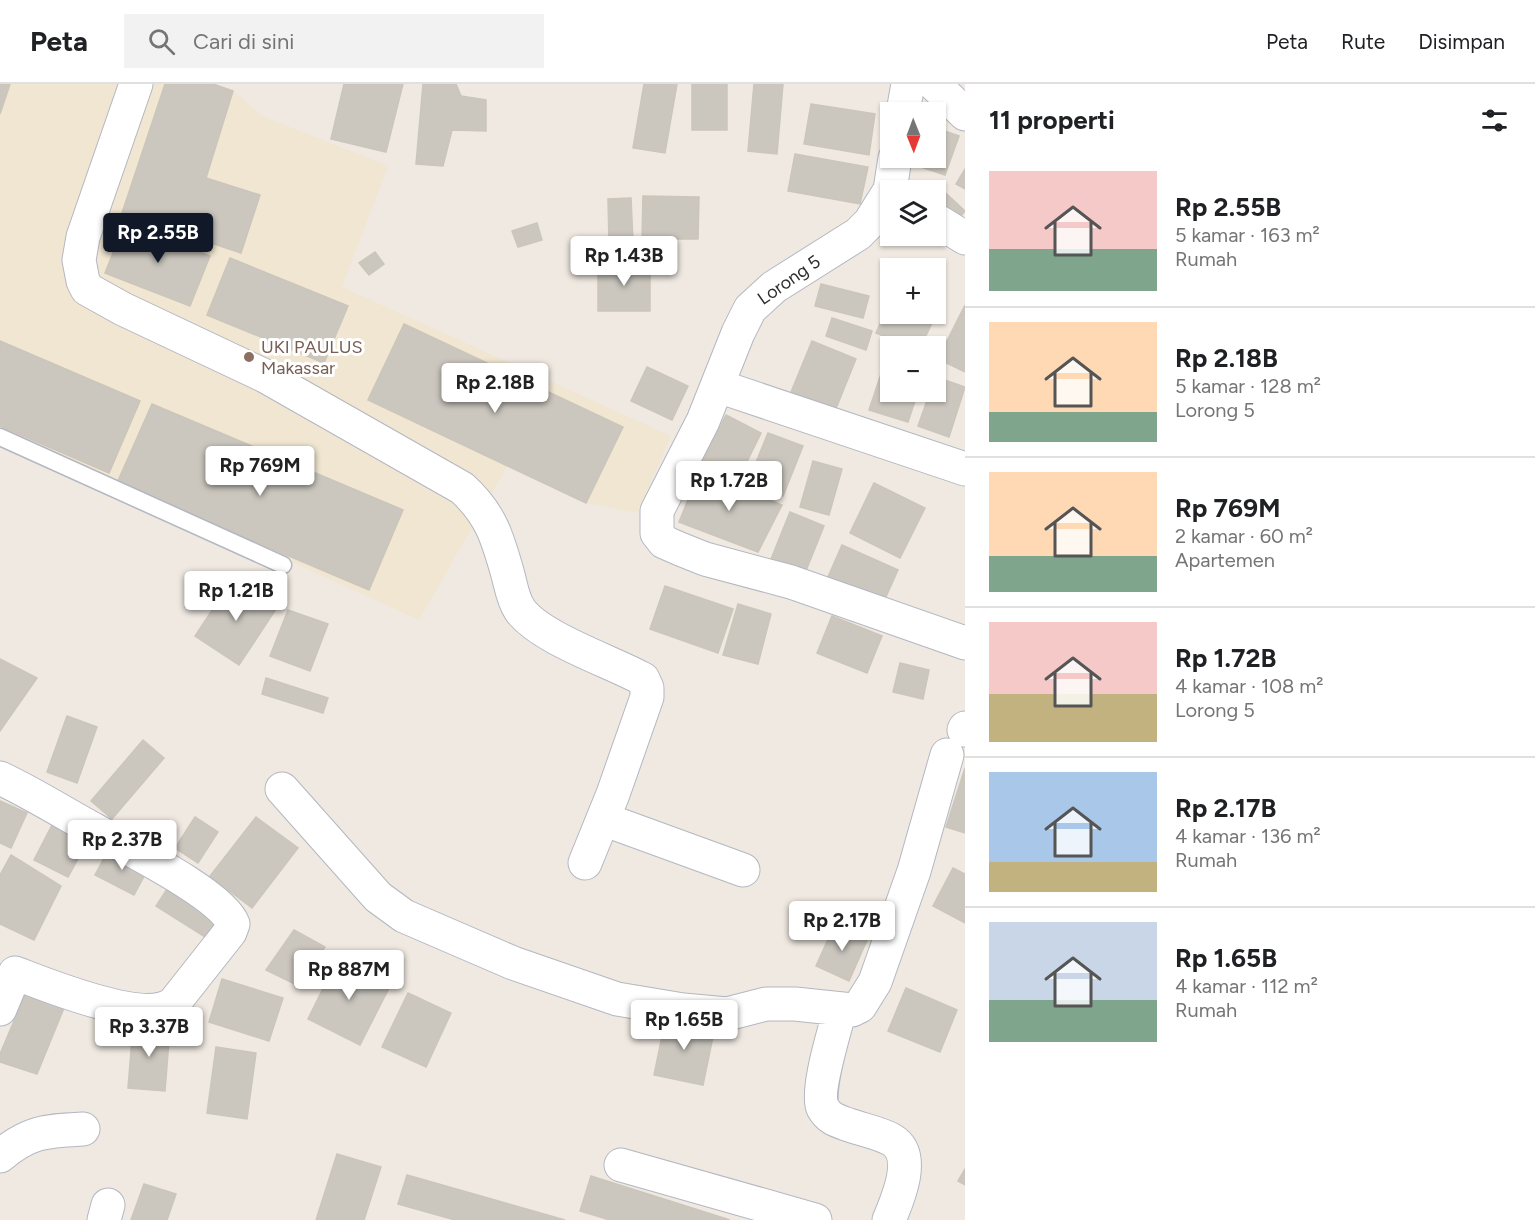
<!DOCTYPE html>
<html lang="id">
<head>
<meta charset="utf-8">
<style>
  body { margin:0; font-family:Figtree,sans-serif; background:#f2f2f2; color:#202124; height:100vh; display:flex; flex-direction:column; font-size:22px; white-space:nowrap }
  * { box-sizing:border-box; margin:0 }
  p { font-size:20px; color:#757577 }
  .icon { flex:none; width:33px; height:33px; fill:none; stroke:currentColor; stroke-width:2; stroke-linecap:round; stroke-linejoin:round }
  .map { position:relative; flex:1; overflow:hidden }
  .sheet { display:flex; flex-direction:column; background:#fff; width:570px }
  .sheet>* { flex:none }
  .needle { width:39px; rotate:179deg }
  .fabs { position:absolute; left:880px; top:18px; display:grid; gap:12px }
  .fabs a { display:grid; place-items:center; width:66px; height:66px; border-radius:0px; background:#fff; box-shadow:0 2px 4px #0004; font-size:30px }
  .price { position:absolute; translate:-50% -51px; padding:0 14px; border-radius:6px; background:#fff; color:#222; font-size:20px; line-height:39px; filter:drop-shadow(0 2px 3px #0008) }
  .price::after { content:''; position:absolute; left:50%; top:36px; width:18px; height:14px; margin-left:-9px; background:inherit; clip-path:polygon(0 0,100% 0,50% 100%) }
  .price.current { background:#111827; color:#fff }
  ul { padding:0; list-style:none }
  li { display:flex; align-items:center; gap:18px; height:150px; padding:0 24px }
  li+li { border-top:2px solid #e0e0e0 }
  li span { display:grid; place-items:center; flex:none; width:168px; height:120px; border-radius:0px; color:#555 }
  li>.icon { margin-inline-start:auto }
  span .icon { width:72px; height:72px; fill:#fffc; stroke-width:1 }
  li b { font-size:26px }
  h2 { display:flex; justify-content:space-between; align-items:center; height:72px; padding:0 24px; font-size:26px }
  header { display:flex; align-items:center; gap:36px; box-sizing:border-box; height:84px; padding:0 30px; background:#fff; border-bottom:2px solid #e0e0e0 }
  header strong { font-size:28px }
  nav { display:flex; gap:33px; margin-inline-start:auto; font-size:21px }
  .search { width:420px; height:54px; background:#f2f2f2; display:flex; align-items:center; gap:15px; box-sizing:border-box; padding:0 21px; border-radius:0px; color:#757577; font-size:22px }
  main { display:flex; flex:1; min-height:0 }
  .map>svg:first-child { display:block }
</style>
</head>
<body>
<header>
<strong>Peta</strong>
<div class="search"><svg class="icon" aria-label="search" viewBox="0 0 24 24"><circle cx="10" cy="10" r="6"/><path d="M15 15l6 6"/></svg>Cari di sini</div>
<nav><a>Peta</a><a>Rute</a><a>Disimpan</a></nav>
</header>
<main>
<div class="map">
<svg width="965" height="1136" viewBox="0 0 965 1136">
  <rect width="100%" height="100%" fill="#efe9e1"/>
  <!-- education -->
  <path fill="#f0e6d1" d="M 0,0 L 213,0 L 233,7 L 262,32 L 388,82 L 342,203 L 671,352 L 637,429 L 586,419 L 507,382 L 419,536 L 0,345 Z"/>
  <!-- building -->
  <path fill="#cbc7bf" stroke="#cbc5ba" stroke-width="1.5" d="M 0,0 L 10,0 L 0,30 Z
    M 165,0 L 213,0 L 233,7 L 206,94 L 260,111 L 241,169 L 122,129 Z
    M 344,0 L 403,0 L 386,68 L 331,55 Z
    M 423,0 L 456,0 L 461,12 L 486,16 L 486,47 L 452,46 L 443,82 L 416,80 Z
    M 644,0 L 677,0 L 665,69 L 633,64 Z
    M 692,0 L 727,0 L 727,46 L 692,46 Z
    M 754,0 L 783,0 L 777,70 L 748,67 Z
    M 811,20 L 875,30 L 869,71 L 804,60 Z
    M 936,44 L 959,52 L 945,91 L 912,80 L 914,74 L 936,74 Z
    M 795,70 L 868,83 L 860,120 L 788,107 Z
    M 965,85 L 965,105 L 956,100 Z
    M 937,101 L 965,127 L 954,140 L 936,124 L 936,106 L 932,106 Z
    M 643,112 L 699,113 L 698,155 L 642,155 Z
    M 631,114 L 633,158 L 609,159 L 608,115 Z
    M 125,139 L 210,172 L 190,222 L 105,189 Z
    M 537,139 L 542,156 L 518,163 L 512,147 Z
    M 375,168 L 384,180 L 369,191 L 359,179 Z
    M 230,174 L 348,222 L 324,279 L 207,231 Z
    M 598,178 L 650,179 L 650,227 L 598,227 Z
    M 821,200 L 869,212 L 863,234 L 815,222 Z
    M 889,219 L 891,220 L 891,230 L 914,230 L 933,237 L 921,262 L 908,262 L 876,249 Z
    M 965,221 L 965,288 L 938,275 Z
    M 832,234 L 872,247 L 866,266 L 826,252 Z
    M 404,240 L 623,343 L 586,419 L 368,316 Z
    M 0,257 L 140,317 L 109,389 L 0,342 Z
    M 812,257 L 856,275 L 835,327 L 791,308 Z
    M 885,278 L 891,279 L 891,308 L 918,308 L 908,338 L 869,326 Z
    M 647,283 L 688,302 L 672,336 L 631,317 Z
    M 936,293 L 965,303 L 949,353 L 918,342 L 930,308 L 936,308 Z
    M 152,320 L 403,426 L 369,506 L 117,399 Z
    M 726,331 L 761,349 L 738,396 L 702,378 Z
    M 768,349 L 803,362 L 783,412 L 748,398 Z
    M 813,377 L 842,385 L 829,431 L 800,423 Z
    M 700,386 L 782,421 L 758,468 L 679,438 Z
    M 874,399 L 925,424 L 900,474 L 850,449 Z
    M 790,428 L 824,442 L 803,494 L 769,480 Z
    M 842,461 L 898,486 L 880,526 L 824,502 Z
    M 232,496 L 276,525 L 239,581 L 195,552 Z
    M 665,502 L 733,525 L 718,569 L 650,545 Z
    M 738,520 L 771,530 L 758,580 L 723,571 Z
    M 288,526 L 328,540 L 310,587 L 270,572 Z
    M 832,532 L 882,552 L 867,589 L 817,569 Z
    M 0,575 L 37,594 L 0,647 Z
    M 900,579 L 929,586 L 923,615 L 893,608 Z
    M 266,594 L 328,614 L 323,629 L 262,610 Z
    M 67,632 L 97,643 L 77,699 L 47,688 Z
    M 143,656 L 164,674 L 112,735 L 91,717 Z
    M 965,684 L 965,749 L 946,743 Z
    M 0,717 L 27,729 L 11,764 L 0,759 Z
    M 195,733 L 218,748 L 198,779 L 175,764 Z
    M 256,733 L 298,764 L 252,824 L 210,792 Z
    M 52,741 L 86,760 L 68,793 L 34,776 Z
    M 110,763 L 149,783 L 134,811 L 95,791 Z
    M 11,771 L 61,802 L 34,856 L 0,840 L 0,791 Z
    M 953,784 L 965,790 L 965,839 L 933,822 Z
    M 169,802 L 226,836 L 213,858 L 156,822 Z
    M 835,840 L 868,854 L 849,897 L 816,882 Z
    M 294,846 L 325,863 L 299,902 L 266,886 Z
    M 338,874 L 391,900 L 360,961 L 308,935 Z
    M 222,895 L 283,914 L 269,957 L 209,938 Z
    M 906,904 L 957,926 L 940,968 L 888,947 Z
    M 26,909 L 66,919 L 37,990 L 0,978 L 0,970 Z
    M 408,909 L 451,929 L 426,983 L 382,963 Z
    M 666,933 L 715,943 L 703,1001 L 654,991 Z
    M 133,942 L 170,944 L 165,1007 L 128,1004 Z
    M 216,963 L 256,969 L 247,1035 L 207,1029 Z
    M 337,1070 L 381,1083 L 364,1136 L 316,1136 Z
    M 965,1085 L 965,1101 L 958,1097 Z
    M 407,1091 L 565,1136 L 455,1136 L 398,1120 Z
    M 591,1092 L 730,1136 L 610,1136 L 580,1127 Z
    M 144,1100 L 176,1110 L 167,1136 L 131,1136 Z"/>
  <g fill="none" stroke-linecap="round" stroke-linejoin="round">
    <!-- service casing -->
    <g stroke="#b4b7c1" stroke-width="19">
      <path id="service" d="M 0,353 L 283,481"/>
    </g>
    <!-- minor casing -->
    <g stroke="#b4b7c1" stroke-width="35">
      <path id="minor" d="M 136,0 L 83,153 L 79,176 L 83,197 L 87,205 L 123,225 L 265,292 L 462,404 C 491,430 498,455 508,491 C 511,502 513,516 520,526 C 540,554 610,577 643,595 L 647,604 L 647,613 L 613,710 L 585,779
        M 934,0 L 965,30
        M 903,28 L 908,0
        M 895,74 L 890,106 L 870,138 L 858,150 L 774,203 L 750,225 L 738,249 L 703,337 L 657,427 L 657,449 L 664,458 L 680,465 L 705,475 L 791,498 L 965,559
        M 936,136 L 965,154
        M 718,302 L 965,385
        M 964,646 L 965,644
        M 0,694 C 32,709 62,728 93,745 C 124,763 222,810 233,840 L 230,848 L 174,919 C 145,942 47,901 15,889 L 0,925
        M 282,705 L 378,813 L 404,832 L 513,879 L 617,915 L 683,926 L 727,930 L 766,920 L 795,920 L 852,926 L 860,922 L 875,898 L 914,787 L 947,671
        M 603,735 L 743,786
        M 840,926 C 835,945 815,1009 823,1024 C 829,1035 838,1037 849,1041 C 863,1046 880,1049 892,1056 C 917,1071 898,1115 889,1136
        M 0,1072 C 30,1047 46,1047 83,1045
        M 621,1081 L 815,1136
        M 104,1136 L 108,1121"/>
    </g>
    <!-- service -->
    <use href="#service" stroke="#fff" stroke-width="16"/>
    <!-- minor -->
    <use href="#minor" stroke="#fff" stroke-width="33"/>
  </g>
  <!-- markers -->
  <circle fill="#8d6e63" stroke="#fff" stroke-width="2" cx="249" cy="273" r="6"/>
  <g text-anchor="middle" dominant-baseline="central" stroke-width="6" stroke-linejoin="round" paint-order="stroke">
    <!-- street labels -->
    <g font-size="18" fill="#2e2e2e" stroke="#fff">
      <text transform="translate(789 196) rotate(-35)">Lorong 5</text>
    </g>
    <!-- education labels -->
    <g font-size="18" fill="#785e54" stroke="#fff" text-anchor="start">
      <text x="261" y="263">UKI PAULUS<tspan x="261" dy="21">Makassar</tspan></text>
    </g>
  </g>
</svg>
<div class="fabs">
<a><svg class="needle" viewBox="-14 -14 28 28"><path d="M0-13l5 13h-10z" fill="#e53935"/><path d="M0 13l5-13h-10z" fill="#757577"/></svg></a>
<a><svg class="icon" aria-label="layers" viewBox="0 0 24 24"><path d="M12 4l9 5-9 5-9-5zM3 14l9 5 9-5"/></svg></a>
<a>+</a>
<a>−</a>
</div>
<b class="price current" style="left:158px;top:180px">Rp 2.55B</b>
<b class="price" style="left:624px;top:203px">Rp 1.43B</b>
<b class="price" style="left:495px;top:330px">Rp 2.18B</b>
<b class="price" style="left:260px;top:413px">Rp 769M</b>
<b class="price" style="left:729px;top:428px">Rp 1.72B</b>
<b class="price" style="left:236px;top:538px">Rp 1.21B</b>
<b class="price" style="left:122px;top:787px">Rp 2.37B</b>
<b class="price" style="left:842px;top:868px">Rp 2.17B</b>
<b class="price" style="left:349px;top:917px">Rp 887M</b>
<b class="price" style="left:684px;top:967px">Rp 1.65B</b>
<b class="price" style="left:149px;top:974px">Rp 3.37B</b>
</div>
<section class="sheet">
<h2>11 properti<svg class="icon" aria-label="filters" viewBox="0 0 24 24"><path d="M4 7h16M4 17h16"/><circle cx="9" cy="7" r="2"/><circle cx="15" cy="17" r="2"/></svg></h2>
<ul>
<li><span style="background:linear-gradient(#f6c9c9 65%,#7fa58c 0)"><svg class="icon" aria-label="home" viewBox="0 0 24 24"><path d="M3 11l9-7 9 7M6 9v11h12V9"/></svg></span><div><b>Rp 2.55B</b><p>5 kamar · 163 m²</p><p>Rumah</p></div></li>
<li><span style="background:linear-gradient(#ffd9b3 75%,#7fa58c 0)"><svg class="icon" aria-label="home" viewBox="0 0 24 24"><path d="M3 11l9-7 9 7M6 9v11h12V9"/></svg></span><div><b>Rp 2.18B</b><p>5 kamar · 128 m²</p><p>Lorong 5</p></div></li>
<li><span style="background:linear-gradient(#ffd9b3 70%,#7fa58c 0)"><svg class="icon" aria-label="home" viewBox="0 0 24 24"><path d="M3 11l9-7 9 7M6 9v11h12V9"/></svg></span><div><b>Rp 769M</b><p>2 kamar · 60 m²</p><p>Apartemen</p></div></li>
<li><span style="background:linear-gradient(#f6c9c9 60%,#c2b280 0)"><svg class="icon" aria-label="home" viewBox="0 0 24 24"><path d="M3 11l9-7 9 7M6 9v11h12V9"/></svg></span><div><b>Rp 1.72B</b><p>4 kamar · 108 m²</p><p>Lorong 5</p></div></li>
<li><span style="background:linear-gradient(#a9c7e8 75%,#c2b280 0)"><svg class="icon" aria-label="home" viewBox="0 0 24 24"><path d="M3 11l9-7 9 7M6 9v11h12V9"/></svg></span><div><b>Rp 2.17B</b><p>4 kamar · 136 m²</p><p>Rumah</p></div></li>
<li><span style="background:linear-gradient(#c9d6e8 65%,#7fa58c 0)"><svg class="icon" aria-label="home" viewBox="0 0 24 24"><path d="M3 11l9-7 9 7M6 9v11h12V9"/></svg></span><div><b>Rp 1.65B</b><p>4 kamar · 112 m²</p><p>Rumah</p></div></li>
</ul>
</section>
</main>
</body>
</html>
